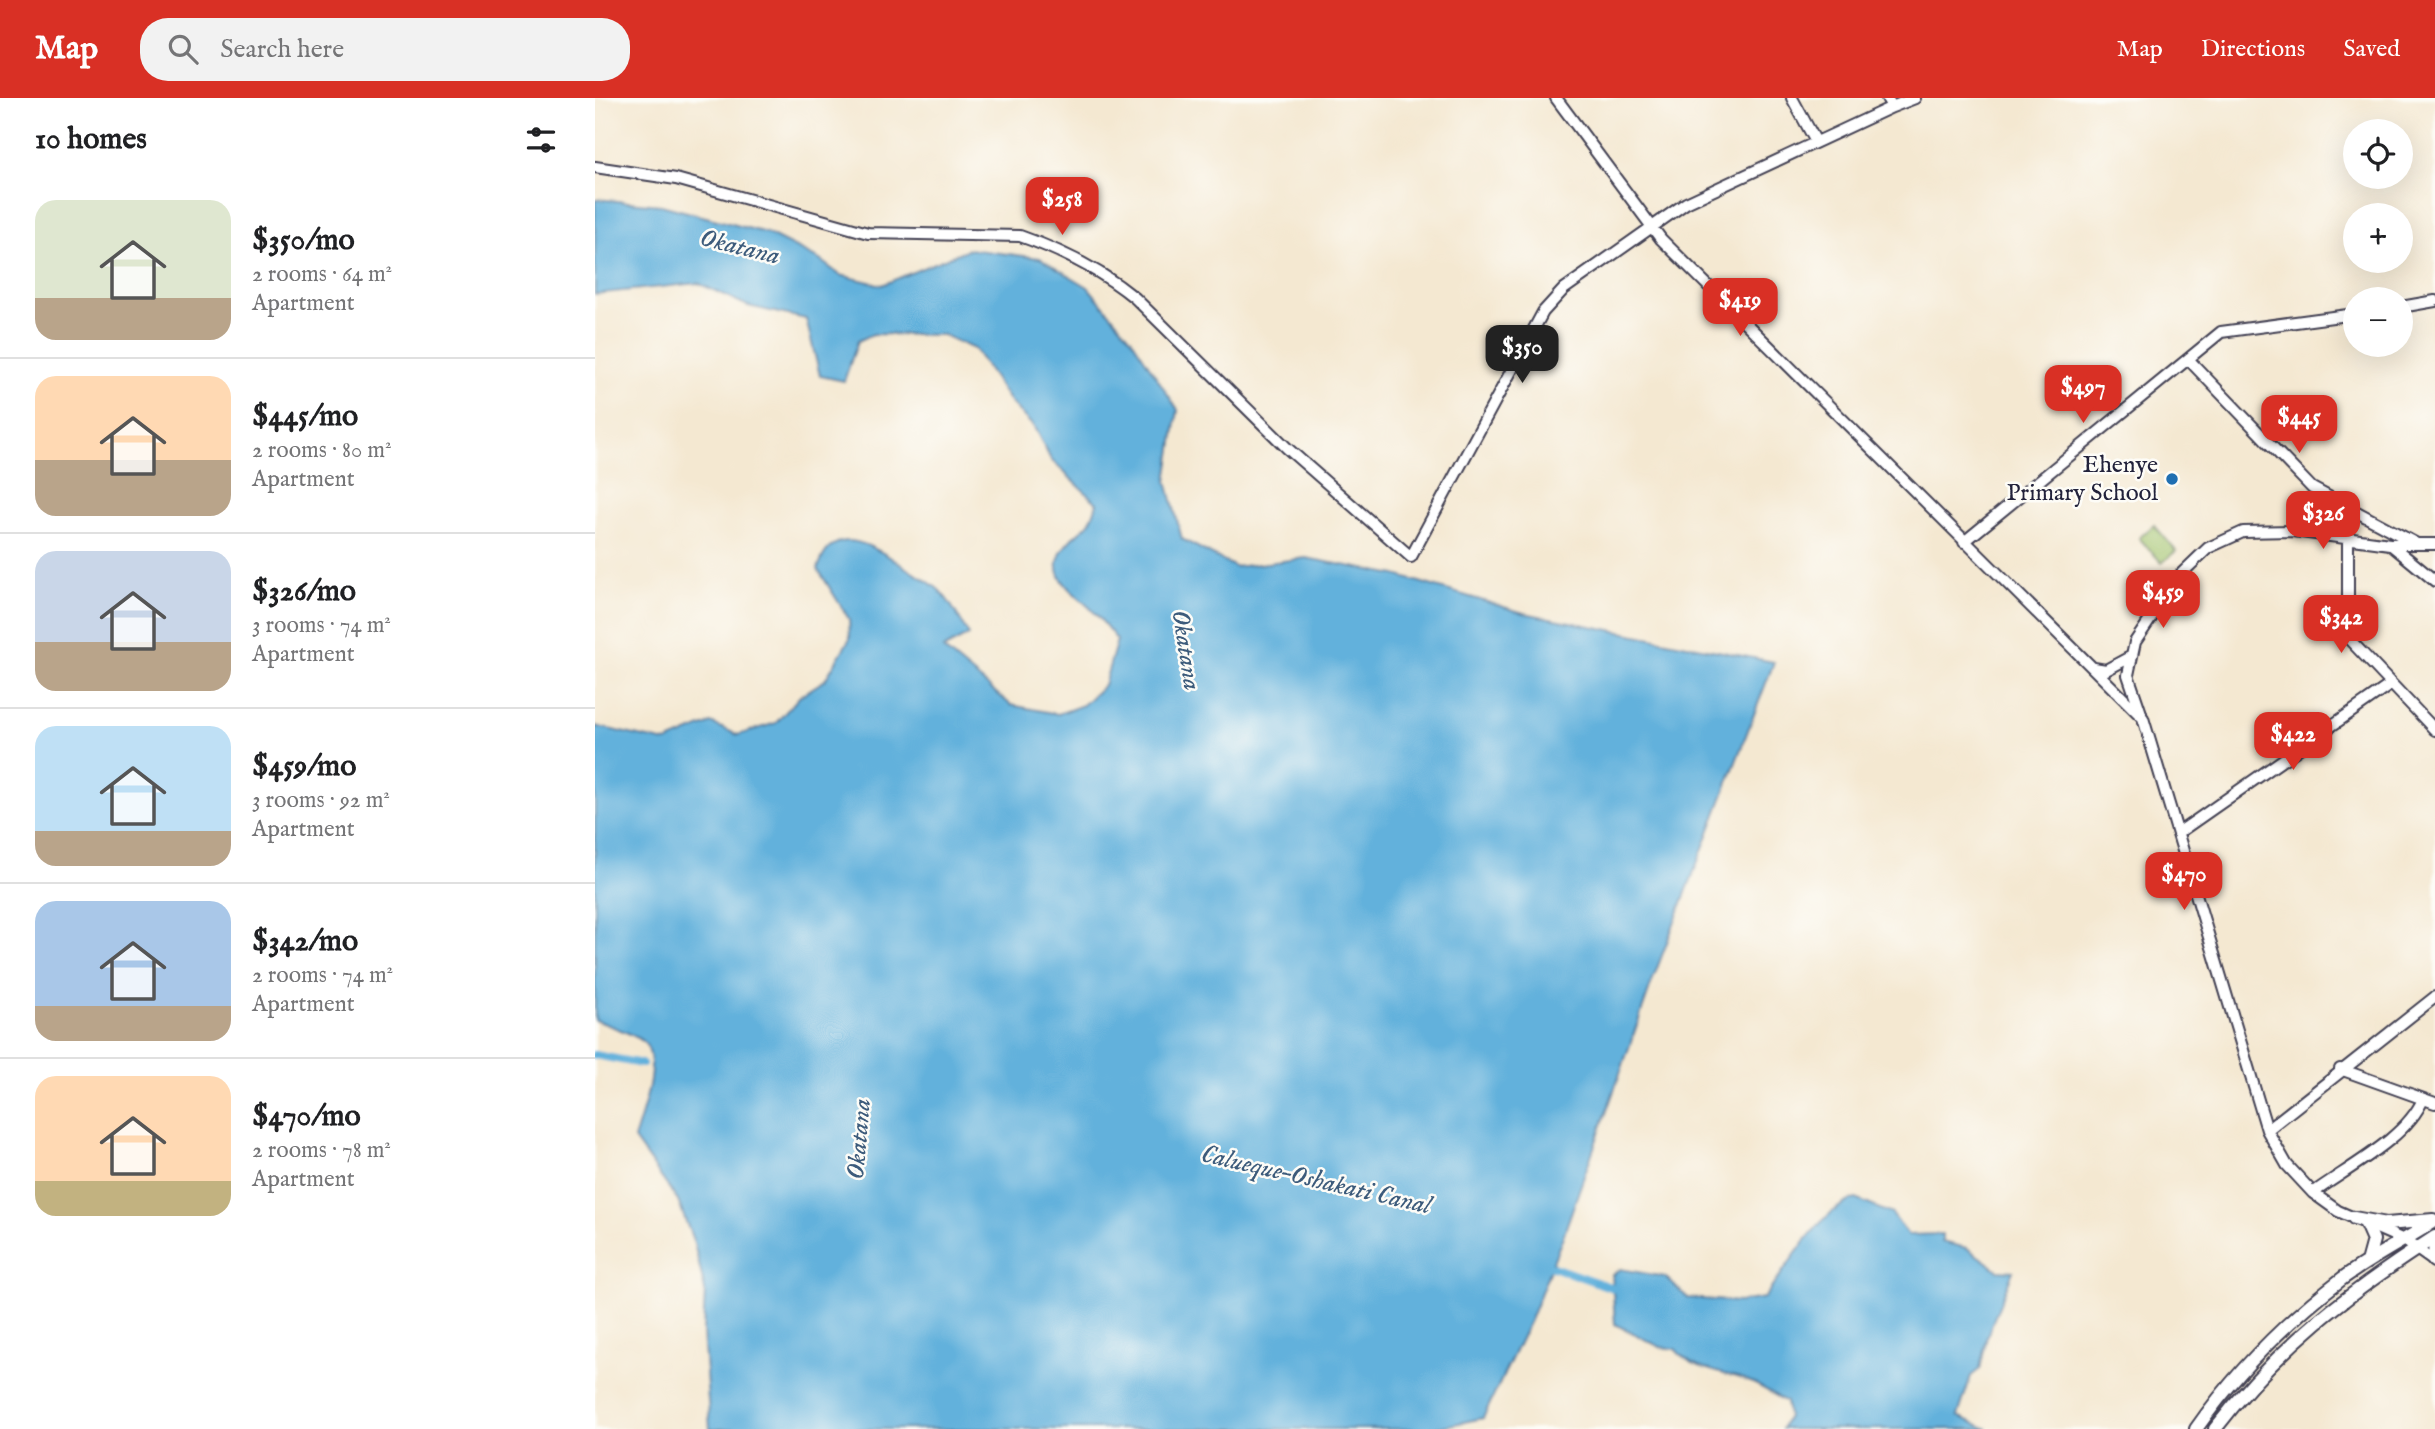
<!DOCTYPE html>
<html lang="en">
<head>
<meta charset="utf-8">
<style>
  body { margin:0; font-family:"IM FELL English",serif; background:#f2f2f2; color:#202124; height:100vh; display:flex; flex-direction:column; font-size:26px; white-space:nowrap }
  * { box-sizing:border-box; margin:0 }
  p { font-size:23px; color:#757577 }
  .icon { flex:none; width:38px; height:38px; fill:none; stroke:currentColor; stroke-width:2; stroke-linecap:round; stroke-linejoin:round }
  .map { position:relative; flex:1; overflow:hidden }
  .drawer { display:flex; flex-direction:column; background:#fff; width:595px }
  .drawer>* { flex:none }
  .fabs { position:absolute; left:1748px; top:21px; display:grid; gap:14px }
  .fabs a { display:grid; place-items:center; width:70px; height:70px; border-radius:50%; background:#fff; box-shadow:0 7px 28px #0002; font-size:35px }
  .price { position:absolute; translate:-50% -60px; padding:0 16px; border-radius:14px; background:#d93025; color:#fff; font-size:23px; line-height:46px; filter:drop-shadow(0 2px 4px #0008) }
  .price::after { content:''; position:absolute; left:50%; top:42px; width:21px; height:16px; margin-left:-10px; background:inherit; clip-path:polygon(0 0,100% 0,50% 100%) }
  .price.on { background:#222; color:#fff }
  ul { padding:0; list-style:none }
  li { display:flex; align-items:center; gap:21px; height:175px; padding:0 35px }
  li+li { border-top:2px solid #e0e0e0 }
  li span { display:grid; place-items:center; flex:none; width:196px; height:140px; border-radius:21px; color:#555 }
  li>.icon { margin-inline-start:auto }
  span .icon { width:84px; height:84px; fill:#fffc; stroke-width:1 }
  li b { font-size:30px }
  h2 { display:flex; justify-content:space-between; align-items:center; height:84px; padding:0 35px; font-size:30px }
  header { display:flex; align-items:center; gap:42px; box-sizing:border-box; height:98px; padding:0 35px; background:#d93025; color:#fff }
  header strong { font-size:33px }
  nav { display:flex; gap:38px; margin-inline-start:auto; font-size:24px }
  .search { width:490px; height:63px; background:#f2f2f2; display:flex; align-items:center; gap:18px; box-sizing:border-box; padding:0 24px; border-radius:28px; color:#757577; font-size:26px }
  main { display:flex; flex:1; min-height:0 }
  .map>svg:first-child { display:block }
</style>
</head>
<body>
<header>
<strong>Map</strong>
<div class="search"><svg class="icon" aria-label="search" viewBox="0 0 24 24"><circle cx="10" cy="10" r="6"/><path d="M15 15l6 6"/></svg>Search here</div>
<nav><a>Map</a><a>Directions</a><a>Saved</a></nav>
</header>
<main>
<section class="drawer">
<h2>10 homes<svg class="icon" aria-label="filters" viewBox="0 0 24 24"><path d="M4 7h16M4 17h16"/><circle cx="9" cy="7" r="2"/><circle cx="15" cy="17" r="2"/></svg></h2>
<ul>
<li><span style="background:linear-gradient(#dfe7d0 70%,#b9a48a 0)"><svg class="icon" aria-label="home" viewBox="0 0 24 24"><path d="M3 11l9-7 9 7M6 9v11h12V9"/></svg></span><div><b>$350/mo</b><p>2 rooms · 64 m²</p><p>Apartment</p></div></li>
<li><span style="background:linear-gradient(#ffd9b3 60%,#b9a48a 0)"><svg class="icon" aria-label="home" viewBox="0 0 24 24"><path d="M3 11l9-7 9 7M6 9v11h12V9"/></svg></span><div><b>$445/mo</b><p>2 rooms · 80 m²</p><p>Apartment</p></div></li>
<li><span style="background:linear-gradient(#c9d6e8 65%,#b9a48a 0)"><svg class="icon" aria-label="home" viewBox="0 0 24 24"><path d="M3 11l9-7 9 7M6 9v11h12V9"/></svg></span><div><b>$326/mo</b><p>3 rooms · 74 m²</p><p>Apartment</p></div></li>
<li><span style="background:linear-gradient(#bfe0f5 75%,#b9a48a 0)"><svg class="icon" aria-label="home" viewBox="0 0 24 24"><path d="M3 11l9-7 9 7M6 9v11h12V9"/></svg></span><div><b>$459/mo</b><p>3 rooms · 92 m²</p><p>Apartment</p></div></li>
<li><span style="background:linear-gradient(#a9c7e8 75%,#b9a48a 0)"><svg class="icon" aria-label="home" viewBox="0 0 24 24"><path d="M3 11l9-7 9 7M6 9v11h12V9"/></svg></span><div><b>$342/mo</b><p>2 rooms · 74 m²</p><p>Apartment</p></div></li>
<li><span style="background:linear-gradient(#ffd9b3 75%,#c2b280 0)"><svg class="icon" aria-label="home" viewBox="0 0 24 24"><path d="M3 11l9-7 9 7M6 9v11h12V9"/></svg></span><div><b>$470/mo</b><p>2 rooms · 78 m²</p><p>Apartment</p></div></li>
</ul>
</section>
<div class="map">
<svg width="1840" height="1331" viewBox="0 0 1840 1331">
  <rect width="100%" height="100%" fill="#fdfcf7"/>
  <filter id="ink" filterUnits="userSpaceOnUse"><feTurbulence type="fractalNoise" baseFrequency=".0143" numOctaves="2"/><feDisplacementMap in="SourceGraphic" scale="14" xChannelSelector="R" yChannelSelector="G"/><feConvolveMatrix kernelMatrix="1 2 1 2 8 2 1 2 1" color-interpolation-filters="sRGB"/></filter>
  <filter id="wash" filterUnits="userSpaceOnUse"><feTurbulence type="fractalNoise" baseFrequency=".00686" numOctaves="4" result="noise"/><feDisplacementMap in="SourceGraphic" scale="28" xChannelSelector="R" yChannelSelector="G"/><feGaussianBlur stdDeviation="1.57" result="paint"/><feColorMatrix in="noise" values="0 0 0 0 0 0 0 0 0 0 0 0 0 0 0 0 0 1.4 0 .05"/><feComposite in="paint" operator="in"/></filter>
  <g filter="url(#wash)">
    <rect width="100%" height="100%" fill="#f4e8d1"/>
    <!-- garden -->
    <path fill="#a0c26b" stroke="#617253" stroke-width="2" d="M 1559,427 L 1581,453 L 1567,465 L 1544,440 Z"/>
    <!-- water -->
    <path fill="#62b1dc" stroke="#426a8c" stroke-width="2" d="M 0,101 L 66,107 L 171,135 L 225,162 L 245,177 L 287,187 L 373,151 L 445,160 L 493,189 L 536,240 L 583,312 L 572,383 L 587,441 L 640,469 L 711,460 L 801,477 L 929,515 L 1179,564 L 1058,881 L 967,1141 L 935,1222 L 888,1320 L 835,1331 L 115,1331 L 108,1234 L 110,1192 L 99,1145 L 83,1103 L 39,1041 C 46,1018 69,958 46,942 C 32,933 15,928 0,922 L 0,628 L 71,644 L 116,625 L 143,637 L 181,625 L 205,598 L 230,582 L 255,540 L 254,521 L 223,471 C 238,419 285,452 311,470 C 322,477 334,483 343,491 C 356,503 365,523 374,537 L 348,551 L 416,607 L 463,616 L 488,607 L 509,587 L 522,542 C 514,532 506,521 497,512 C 478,493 448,477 471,447 C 488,426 494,435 502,405 L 456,362 L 439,329 L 416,305 L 379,251 L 348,237 L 278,236 L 263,243 L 249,283 L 225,278 L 211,221 L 153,208 L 103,185 L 0,196 Z
      M 1261,1101 L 1297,1116 L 1313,1137 L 1347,1136 L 1347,1144 L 1372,1150 L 1403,1172 L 1418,1173 L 1392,1238 L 1385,1271 L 1376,1278 L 1363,1318 L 1393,1331 L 1187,1331 L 1193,1318 L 1191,1304 C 1177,1295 1161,1285 1145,1280 C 1123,1274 1096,1270 1080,1251 L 1065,1249 L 1020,1226 L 1017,1177 L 1025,1171 L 1070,1179 L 1093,1200 L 1144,1204 L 1169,1200 C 1191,1172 1226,1109 1261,1101 Z"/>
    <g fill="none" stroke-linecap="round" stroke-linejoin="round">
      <!-- canal -->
      <path stroke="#62b1dc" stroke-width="8" d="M 0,957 L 47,966
        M 949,1166 L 1018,1190"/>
    </g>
  </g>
  <g filter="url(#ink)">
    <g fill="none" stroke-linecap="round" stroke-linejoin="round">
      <!-- minor casing -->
      <g stroke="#424052" stroke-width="14">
        <path id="minor" d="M 961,0 L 1066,141 L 1548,620 L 1672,1032 L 1692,1067 L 1718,1095 L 1743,1113 L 1809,1142 L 1840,1164
          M 1197,0 L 1221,44
          M 1297,9 L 1320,0
          M 0,69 L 81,81 L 273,135 L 425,138 C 465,152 507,173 540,200 L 692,350 L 816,459 L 948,214 L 969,191 L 1091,105 L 1297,9 L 1292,0
          M 1806,209 L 1840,203
          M 1593,261 L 1717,390 L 1820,445
          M 1753,441 L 1753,540 L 1840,632
          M 1369,444 L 1626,234 L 1760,216
          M 1795,446 L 1840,483
          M 1499,570 L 1511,572 L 1537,558
          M 1546,615 L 1533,577 L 1540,544 L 1586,476 L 1613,450 L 1648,434 L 1698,433 L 1795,446 L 1840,446
          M 1583,735 L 1795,587
          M 1745,971 L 1840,1005
          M 1672,1032 L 1840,899
          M 1718,1095 C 1752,1070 1812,1040 1828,1001"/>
      </g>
      <!-- major casing -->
      <g stroke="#424052" stroke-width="16">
        <path id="major" d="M 1759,1120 L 1792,1126 L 1838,1122
          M 1771,1126 L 1778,1142 L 1772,1164
          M 1839,1163 L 1840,1139
          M 1601,1331 C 1641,1274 1693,1222 1748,1180 C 1777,1159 1810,1142 1840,1123
          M 1620,1331 C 1684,1248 1753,1195 1840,1139"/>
      </g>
      <!-- minor -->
      <use href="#minor" stroke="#fff" stroke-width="10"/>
      <!-- major -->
      <use href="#major" stroke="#fff" stroke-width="12"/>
    </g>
  </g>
  <!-- markers -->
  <circle fill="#1f6fb2" stroke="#fdfcf7" stroke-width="2.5" cx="1577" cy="381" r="7"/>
  <g text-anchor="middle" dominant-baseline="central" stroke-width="5" stroke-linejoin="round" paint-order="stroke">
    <!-- poi labels -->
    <g font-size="24" fill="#22223b" stroke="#fdfcf7" text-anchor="end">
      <text x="1563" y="367">Ehenye<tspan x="1563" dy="28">Primary School</tspan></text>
    </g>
    <!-- water labels -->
    <g font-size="26" font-style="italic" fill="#3c5b7b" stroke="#fdfcf7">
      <text transform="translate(145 149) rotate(14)">Okatana</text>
      <text transform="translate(591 552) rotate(81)">Okatana</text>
      <text transform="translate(264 1041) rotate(-85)">Okatana</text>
      <text transform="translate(721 1082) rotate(13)">Calueque–Oshakati Canal</text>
    </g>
  </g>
</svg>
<div class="fabs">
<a><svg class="icon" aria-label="locate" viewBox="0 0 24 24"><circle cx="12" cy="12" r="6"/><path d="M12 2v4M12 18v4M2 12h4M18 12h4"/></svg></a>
<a>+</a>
<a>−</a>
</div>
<b class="price" style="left:467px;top:139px">$258</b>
<b class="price" style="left:1145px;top:240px">$419</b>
<b class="price on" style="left:927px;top:287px">$350</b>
<b class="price" style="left:1488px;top:327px">$497</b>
<b class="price" style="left:1704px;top:357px">$445</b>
<b class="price" style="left:1728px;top:453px">$326</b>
<b class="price" style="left:1568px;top:532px">$459</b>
<b class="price" style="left:1746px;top:557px">$342</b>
<b class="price" style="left:1698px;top:674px">$422</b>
<b class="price" style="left:1589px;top:814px">$470</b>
</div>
</main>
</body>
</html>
